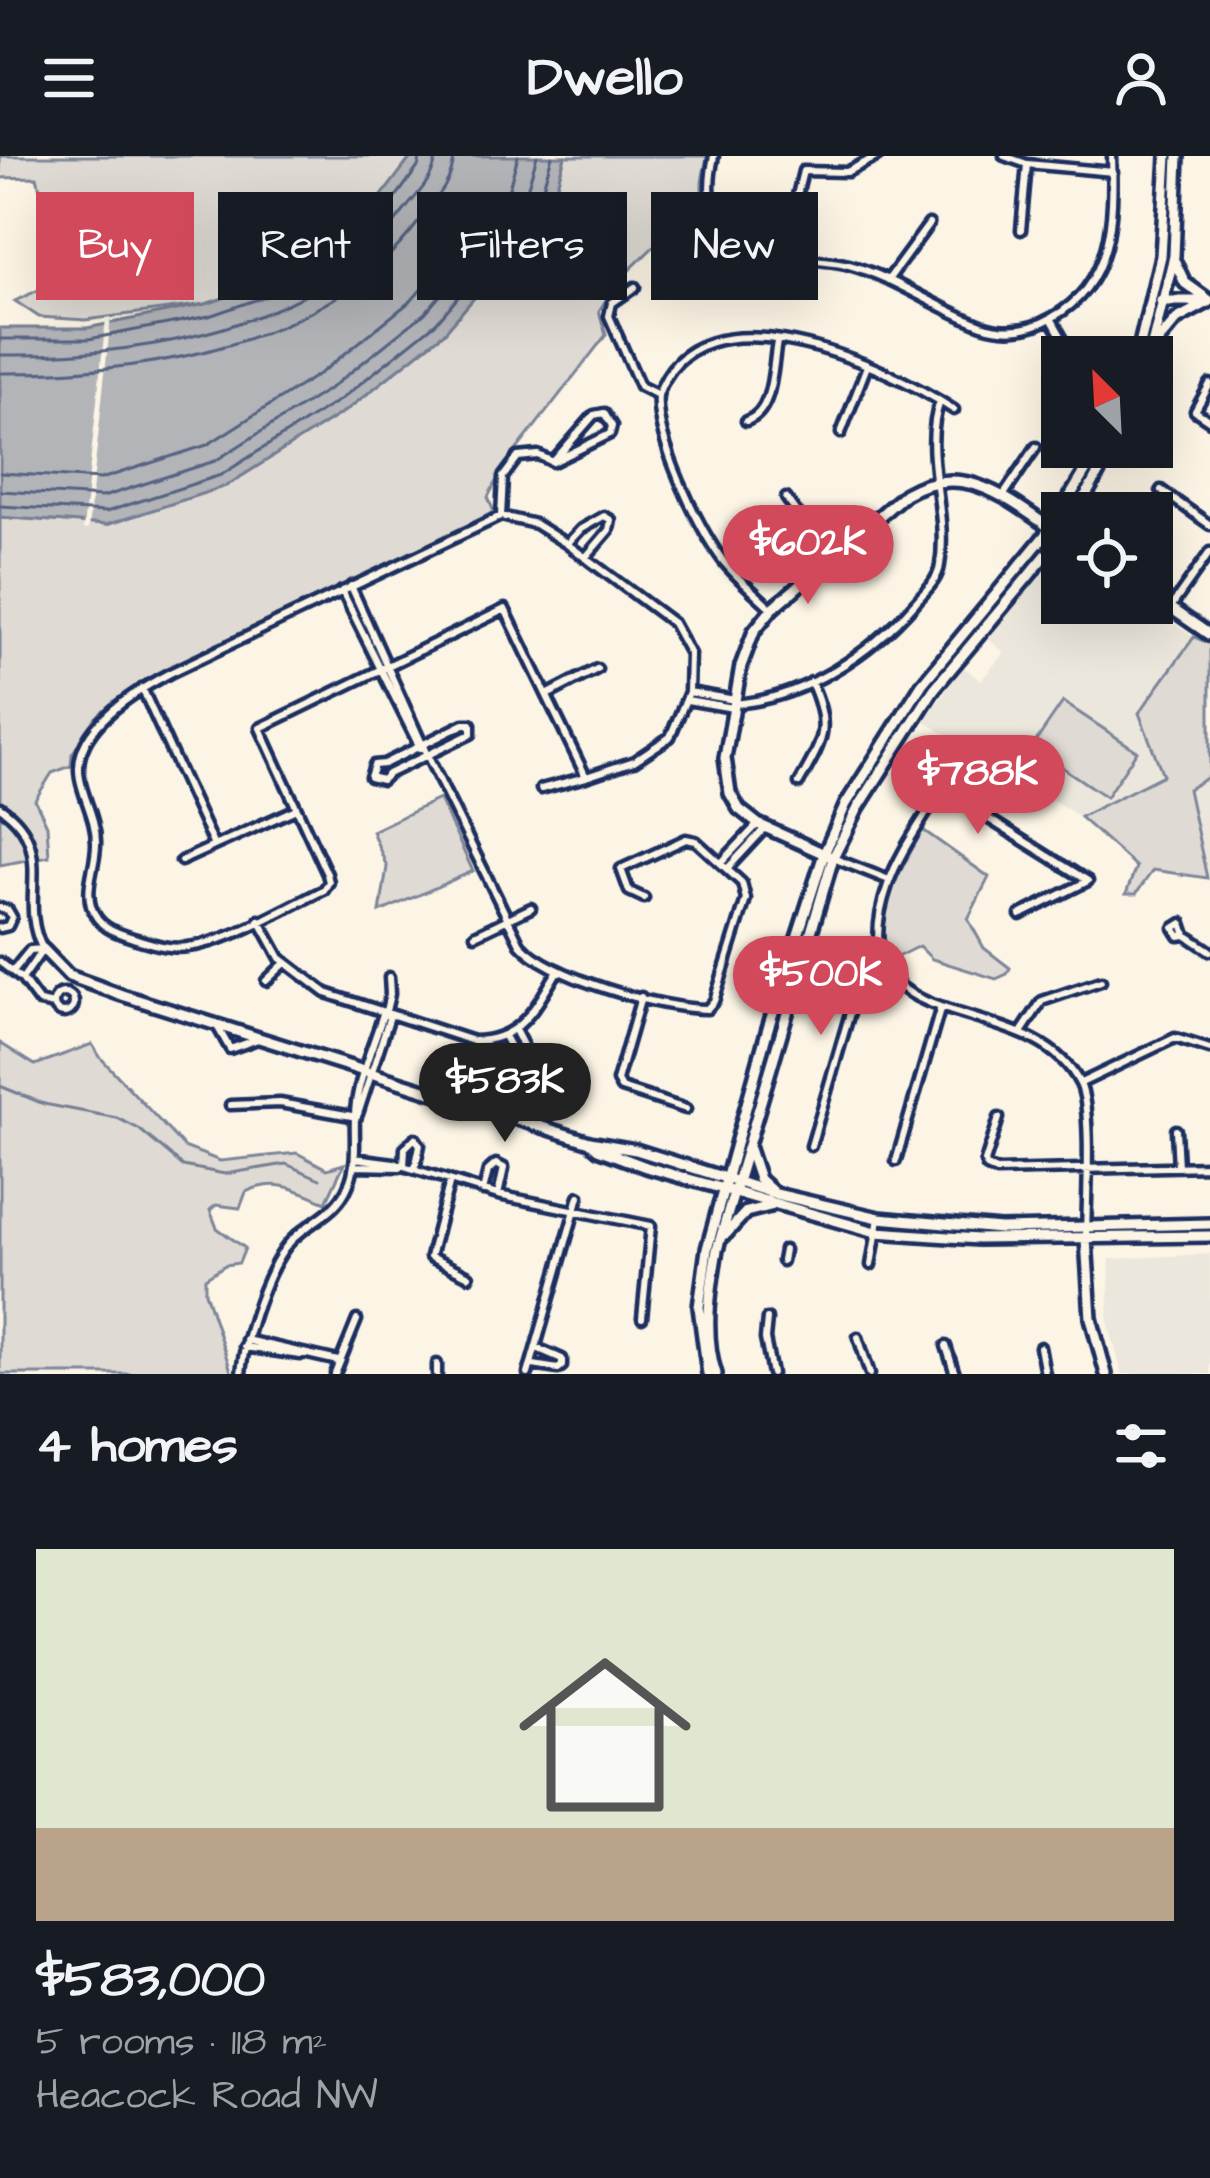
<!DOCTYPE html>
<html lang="en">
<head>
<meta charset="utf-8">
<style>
  body { margin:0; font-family:"Architects Daughter",sans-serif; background:#242831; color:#f1f3f6; height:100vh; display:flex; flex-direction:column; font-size:45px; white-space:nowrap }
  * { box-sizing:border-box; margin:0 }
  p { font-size:39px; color:#9ea1a6 }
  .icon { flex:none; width:66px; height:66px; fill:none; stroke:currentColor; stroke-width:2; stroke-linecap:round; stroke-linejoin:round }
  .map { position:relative; height:1218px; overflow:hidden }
  .panel { display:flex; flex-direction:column; background:#171b24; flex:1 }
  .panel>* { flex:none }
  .guide { position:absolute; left:36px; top:36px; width:1140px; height:108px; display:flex; gap:24px }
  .needle { width:78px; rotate:336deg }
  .fabs { position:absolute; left:1041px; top:180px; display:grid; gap:24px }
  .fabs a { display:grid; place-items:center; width:132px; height:132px; border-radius:0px; background:#171b24; box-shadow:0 12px 48px #0002; font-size:60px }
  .price { position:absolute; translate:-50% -102px; padding:0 27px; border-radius:42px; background:#d1495b; color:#fff; font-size:39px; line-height:78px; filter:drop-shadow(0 3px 6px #0008) }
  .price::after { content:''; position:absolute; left:50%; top:72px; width:36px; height:27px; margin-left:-18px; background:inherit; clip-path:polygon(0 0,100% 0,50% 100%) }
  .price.current { background:#222; color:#fff }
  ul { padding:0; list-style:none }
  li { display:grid; align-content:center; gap:24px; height:636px; padding:0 36px }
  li+li { border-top:3px solid #363941 }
  li span { display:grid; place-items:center; height:372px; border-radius:0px; color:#555 }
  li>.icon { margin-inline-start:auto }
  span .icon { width:216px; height:216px; fill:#fffc; stroke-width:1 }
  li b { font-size:51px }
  h2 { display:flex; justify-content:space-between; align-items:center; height:144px; padding:0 36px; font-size:51px }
  .tag { padding:0 42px; border-radius:0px; background:#171b24; box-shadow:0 12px 48px #0002; font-size:42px; line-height:108px }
  .tag.current { background:#d1495b; color:#fff }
  header { display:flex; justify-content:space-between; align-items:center; height:156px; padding:0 36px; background:#171b24; font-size:54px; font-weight:700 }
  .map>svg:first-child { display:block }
</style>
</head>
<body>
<header><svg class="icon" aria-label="menu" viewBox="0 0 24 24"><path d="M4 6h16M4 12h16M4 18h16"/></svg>Dwello<svg class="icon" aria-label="person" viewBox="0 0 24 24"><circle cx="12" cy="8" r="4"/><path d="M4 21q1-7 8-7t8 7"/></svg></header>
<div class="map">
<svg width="1210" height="1218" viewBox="0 0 1210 1218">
  <rect width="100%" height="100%" fill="#fcf5e5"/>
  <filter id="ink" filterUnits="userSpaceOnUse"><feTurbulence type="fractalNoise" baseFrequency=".00833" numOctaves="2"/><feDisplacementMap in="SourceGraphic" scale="24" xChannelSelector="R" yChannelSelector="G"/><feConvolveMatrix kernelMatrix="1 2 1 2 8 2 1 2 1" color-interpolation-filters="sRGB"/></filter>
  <g filter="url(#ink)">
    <!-- built -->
    <path fill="#ece7dc" d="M 1062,395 L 1062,447 L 1142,447 L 1194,481 L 1139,557 L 1163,619 L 1080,661 L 924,565 L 963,511 L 981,524 L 1004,497 L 988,482 Z
      M 1210,620 L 1210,726 L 1188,633 Z
      M 1210,1098 L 1210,1218 L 1122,1218 L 1108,1166 L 1110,1103 Z"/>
    <!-- green -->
    <path fill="#dfdbd4" stroke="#7d8599" stroke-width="3" d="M 0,0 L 412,0 L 363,66 L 289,120 L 206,148 L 86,164 L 39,161 L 15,145 L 64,122 L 37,21 L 0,22 Z
      M 565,0 L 707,0 C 706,9 702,20 702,29 C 702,65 715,61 683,90 L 670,75 L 618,125 L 599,155 L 606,179 L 504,310 L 488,341 L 494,356 L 141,528 L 84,580 L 72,598 L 71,610 L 52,617 L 35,644 L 47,669 L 49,700 L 0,709 L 0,361 L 106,369 L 226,330 L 348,253 L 444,177 L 550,53 Z
      M 1194,481 L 1210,488 L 1210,620 L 1188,633 L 1207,722 L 1153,714 L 1136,738 L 1126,738 L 1136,711 L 1080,661 L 1163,619 L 1139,557 Z
      M 1063,546 L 1137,595 L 1106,641 L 1032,591 Z
      M 439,643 L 473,715 L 380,756 L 387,711 L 372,675 Z
      M 923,674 L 989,721 L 968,763 L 984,792 L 1010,812 L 1007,818 L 996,823 L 932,803 L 919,790 L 889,805 C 873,756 900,715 923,674 Z
      M 0,887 L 35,909 L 92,888 L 100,901 L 184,991 L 220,1005 L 297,997 L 327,1013 L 344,1008 L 326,1046 C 297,1034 276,1021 246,1036 L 240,1052 L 216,1049 L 210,1054 L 217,1072 L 245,1092 L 239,1107 L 225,1109 L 205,1122 L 205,1136 L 232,1218 L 0,1218 Z"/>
    <!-- water -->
    <path fill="#b2b4b8" stroke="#767f94" stroke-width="3" d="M 412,0 L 565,0 L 550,53 L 444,177 L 348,253 L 226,330 L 106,369 L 0,361 L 0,172 L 87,172 L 206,148 L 289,120 L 362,66 Z"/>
    <!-- pier -->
    <path fill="#fcf5e5" d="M 111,161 L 88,374 L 83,373 L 106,162 Z"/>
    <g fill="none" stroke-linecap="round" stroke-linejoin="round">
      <!-- shore -->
      <path stroke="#576482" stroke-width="3" d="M 0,183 L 89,183 L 209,160 L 293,131 L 371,75 L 418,11 L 421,0
        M 0,199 C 140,201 315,175 404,55 C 417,38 435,22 436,0
        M 0,217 C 148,218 326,191 420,64 C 435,44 453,26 454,0
        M 0,317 L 101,323 L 207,289 L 322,216 L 412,144 L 509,32 L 518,0
        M 0,335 L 103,341 L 215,305 L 332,231 L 425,157 L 525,40 L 537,0
        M 0,350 L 106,356 L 221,319 L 341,243 L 436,167 L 538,48 L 552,0"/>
      <!-- stream -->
      <path stroke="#767f94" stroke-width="3" d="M 0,930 L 44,948 L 117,962 L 139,973 L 183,1010 L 225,1018 L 286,1008 L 320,1023"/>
      <!-- street casing -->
      <g stroke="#1b2f5e" stroke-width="15">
        <path id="street" d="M 714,0 C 707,32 707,60 734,83 C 765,109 812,99 849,109 C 896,122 936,152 982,169 C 1006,177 1031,174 1053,161 C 1113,128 1114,61 1112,0
          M 1004,0 L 1027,8 L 1113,16
          M 1021,74 L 1027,8
          M 782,100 L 803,15 L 847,16 L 878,0
          M 888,124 L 929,68
          M 635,131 L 612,147 L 609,160 L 640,230 L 658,239 C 654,280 698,373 724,406 C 738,423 756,438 772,453
          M 1051,162 L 1073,201
          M 1210,228 L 1195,255 L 1210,265
          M 658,239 C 697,124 887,209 954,254
          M 746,265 C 774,257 772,211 777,186
          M 841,277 L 867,210
          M 1161,334 L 1210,369
          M 1003,340 L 1036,291
          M 786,342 L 830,402
          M 501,360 L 535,368 L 567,388 L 673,467 L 690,498 L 689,536 L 670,581 L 634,605 L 586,621 L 505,453 L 260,572 L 327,718 L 329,726 L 324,734 C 285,752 230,786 188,791 C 169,794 151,787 133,782 C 114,776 98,771 91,750 C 85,729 97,707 96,686 C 96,663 84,644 80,623 C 70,574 134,536 170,517 Z
          M 501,360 L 503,321 L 518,301 L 538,299 L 553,306 L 610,278 L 612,270 L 604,257 L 594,259 L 553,306
          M 567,388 L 581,373 L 604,360 L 611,364 L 609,374 L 585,402
          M 351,430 L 427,599 L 520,788 C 549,822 662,853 707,853 L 714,845 L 746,743 L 742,727 L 696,685 L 686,683 L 621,713 L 629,735 L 644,742
          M 342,435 L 420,592
          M 1171,451 L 1210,396
          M 142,532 L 214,690 L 296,653
          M 689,536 L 735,544
          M 547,539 L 597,513
          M 687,544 L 733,552
          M 734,548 C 803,543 871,498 915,447 C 925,435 938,425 940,409 C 949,354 921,297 940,245
          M 464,568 L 471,568 L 471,578 L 388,618 L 382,624 L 370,621 L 374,609 L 384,608 Z
          M 799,627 C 823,584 832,573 811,526
          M 541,633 L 586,621
          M 0,651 C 60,692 15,743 43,793
          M 833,702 L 889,724
          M 181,705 L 214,690
          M 721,707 L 758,668
          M 727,713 L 765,672
          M 0,752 L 8,754 L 12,761 L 8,770 L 0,772
          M 1020,759 L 1088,725 L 941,633 C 924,663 899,696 888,729 C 832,893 1030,828 1080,928 C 1093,954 1086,1049 1086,1083
          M 259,764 L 280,802 L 326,837 L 473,885 C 520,885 535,852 557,816
          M 475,779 L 531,752
          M 1186,779 L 1182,767 L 1174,772 L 1179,780 L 1186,779 L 1210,795
          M 0,806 L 22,823 L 39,846 L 54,849
          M 13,815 L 30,794 L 43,793
          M 22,823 L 43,793
          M 266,825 L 285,807
          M54 847a10 10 0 1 1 20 0a10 10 0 1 1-20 0Z
          M 641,841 L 617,925 L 621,932 L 686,953
          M 385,859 L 390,838 L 389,821
          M 216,868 L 230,893 L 258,883
          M 1022,875 L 1042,845 L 1101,825
          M 504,880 L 517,904 L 524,905 L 528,899 L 515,874
          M 1081,927 L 1175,882 L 1210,893
          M 230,949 L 280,947 L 357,961
          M 358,958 L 390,860
          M 999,962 L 985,1006 L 987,1011 L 996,1015 L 1210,1010
          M 1176,974 L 1178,1011
          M 811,990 L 852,850 L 864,829 L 887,814
          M 355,1002 L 394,1007 L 498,1039 L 651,1070 L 642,1162
          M 896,1005 L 940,854
          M 354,1010 L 400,1011
          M 404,1010 L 405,992 L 415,982 L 420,989 L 415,1013
          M 450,1025 L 430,1101 L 469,1120
          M 483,1035 L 488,1015 L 496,1008 L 504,1012 L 498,1039
          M 782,1105 L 784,1094
          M 871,1109 L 879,1062
          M 767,1163 L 765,1183 L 772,1218
          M 858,1181 L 870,1218
          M 246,1184 L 338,1205
          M 946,1190 L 955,1218
          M 244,1191 L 300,1199
          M 1040,1191 L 1045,1218
          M 533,1209 L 558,1213 L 562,1210 L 562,1203 L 539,1193
          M 241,1218 C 244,1182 268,1105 295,1081 C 314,1063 337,1056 348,1030 C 360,1004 352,974 356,947 C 360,918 374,887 383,858
          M 335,1218 L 357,1164
          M 437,1218 L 437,1208
          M 528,1218 L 579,1040"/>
      </g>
      <!-- secondary casing -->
      <g stroke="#1b2f5e" stroke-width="18">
        <path id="secondary" d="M 1175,106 L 1185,127 L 1210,145
          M 1161,145 L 1205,145
          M 1154,190 L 1177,163 L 1210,145
          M 1137,201 L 1161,100 L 1167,0
          M 1149,201 L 1174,100 L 1178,0
          M 1076,357 L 1113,291
          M 1152,439 L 1210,479
          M 829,700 L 758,668 L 739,653 L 730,637 L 725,602 L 741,510 L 754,475 L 772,453 L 905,338 C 962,305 1006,341 1053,374
          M 43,793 L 69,820 L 122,839 L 590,986 L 636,994 L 776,1038 L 879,1062 L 1000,1073 L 1210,1068
          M 590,986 L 598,993 L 646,1011 L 876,1076 L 978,1083 L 1210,1080
          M 749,993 L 759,1023 L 772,1035
          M 726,1078 L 746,1056 L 770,1050
          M 1086,1083 L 1091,1162 L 1106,1218
          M 708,1218 L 699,1151 L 707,1093 L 768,872 L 824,698 L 846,648 L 922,528 L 1051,372 L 1100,291
          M 716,1218 C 703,1179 710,1134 717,1094 L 833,702 L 858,652 L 934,533 L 1062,380"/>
      </g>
      <!-- street -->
      <use href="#street" stroke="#fcf5e5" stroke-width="6"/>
      <!-- secondary -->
      <use href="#secondary" stroke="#fcf5e5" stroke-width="9"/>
    </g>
  </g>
</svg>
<div class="fabs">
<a><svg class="needle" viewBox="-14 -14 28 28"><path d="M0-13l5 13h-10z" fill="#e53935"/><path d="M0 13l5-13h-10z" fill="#9ea1a6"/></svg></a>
<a><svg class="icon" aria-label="locate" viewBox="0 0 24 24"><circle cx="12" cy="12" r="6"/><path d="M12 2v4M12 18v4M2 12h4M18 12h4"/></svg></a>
</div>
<b class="price" style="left:808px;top:451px">$602K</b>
<b class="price" style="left:978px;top:681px">$788K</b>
<b class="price" style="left:821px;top:882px">$500K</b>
<b class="price current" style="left:505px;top:989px">$583K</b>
<div class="guide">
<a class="tag current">Buy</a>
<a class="tag">Rent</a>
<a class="tag">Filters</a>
<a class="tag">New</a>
</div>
</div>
<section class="panel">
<h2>4 homes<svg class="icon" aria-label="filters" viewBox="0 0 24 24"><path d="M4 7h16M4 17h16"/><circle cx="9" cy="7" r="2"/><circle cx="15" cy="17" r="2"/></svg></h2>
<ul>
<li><span style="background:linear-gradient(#dfe7d0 75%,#b9a48a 0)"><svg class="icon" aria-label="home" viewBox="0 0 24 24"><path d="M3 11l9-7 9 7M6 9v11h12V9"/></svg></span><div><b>$583,000</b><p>5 rooms · 118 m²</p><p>Heacock Road NW</p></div></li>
</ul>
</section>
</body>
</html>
